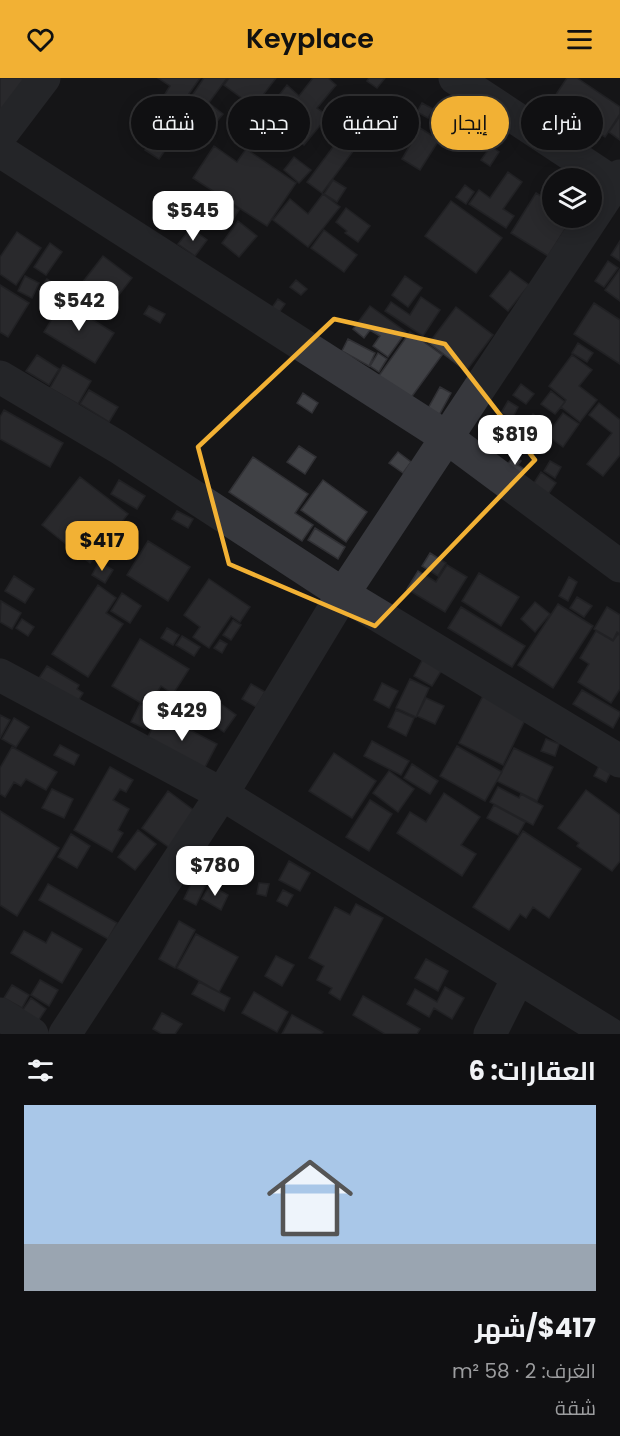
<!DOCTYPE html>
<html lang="ar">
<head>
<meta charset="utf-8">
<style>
  body { margin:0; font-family:Poppins,Cairo,sans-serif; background:#1e1e20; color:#f1f3f6; direction:rtl; height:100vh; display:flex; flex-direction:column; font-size:22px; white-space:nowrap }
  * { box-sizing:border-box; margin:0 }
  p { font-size:20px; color:#9c9d9f }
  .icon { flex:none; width:33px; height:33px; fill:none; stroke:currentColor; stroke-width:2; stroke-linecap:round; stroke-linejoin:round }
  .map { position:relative; height:956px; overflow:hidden; direction:ltr }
  .drawer { display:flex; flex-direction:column; background:#101012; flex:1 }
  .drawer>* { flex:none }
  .banner { position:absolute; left:18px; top:18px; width:585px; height:54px; direction:rtl; display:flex; gap:12px }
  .tools { position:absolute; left:542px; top:90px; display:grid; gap:12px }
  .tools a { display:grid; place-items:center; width:60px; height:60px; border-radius:50%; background:#101012; box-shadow:0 3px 15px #0003,0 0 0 2px #303032; font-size:30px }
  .price { position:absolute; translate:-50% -51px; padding:0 14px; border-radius:12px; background:#fff; color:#222; font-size:20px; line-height:39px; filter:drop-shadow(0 2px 3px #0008) }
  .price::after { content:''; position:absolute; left:50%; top:36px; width:18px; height:14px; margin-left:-9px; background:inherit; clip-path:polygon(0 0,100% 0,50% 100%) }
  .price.active { background:#f2b134; color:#111 }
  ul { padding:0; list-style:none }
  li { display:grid; align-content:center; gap:12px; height:318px; padding:0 24px }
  li span { display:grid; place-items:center; height:186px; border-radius:0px; color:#555 }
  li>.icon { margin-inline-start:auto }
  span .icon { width:108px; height:108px; fill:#fffc; stroke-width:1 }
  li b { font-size:26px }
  h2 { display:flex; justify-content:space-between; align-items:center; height:72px; padding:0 24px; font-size:26px }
  .chip { padding:0 21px; border-radius:27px; background:#101012; box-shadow:0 3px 15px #0003,0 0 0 2px #303032; font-size:21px; line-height:54px }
  .chip.active { background:#f2b134; color:#111 }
  header { display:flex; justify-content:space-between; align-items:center; height:78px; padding:0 24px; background:#f2b134; color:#111; font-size:27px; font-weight:600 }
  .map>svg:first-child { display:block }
</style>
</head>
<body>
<header><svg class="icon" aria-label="menu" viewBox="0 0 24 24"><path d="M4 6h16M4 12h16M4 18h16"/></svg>Keyplace<svg class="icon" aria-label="heart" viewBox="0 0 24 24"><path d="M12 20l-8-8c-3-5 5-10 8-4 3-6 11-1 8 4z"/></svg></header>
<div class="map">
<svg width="620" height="956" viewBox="0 0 620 956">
  <rect width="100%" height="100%" fill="#161618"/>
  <!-- building -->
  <path fill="#404145" stroke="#303034" stroke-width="1.5" d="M 0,0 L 27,0 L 0,38 Z
    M 158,0 L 200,0 L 181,27 L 165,16 L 170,8 Z
    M 204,0 L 227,0 L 205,30 L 191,19 Z
    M 229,0 L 276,0 L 254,29 L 224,7 Z
    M 313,0 L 328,0 L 336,7 L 317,30 L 328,38 L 304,67 L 264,36 L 287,7 L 299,18 Z
    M 369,0 L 385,0 L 377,10 L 367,3 Z
    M 567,0 L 577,0 L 620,29 L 620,36 L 605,59 L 551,24 Z
    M 160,17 L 173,27 L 160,45 L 146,34 Z
    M 188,21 L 204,33 L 210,26 L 223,36 L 204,59 L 176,36 Z
    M 422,25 L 433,31 L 428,40 L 417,34 Z
    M 566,36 L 573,40 L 567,49 L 560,44 Z
    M 620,38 L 620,62 L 609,54 Z
    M 420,50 L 439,62 L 420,92 L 402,81 Z
    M 189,52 L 198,58 L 192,67 L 182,60 Z
    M 157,56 L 170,65 L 159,81 L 145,72 Z
    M 339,61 L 354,72 L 322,115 L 307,104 Z
    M 214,68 L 237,84 L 246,71 L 296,105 L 267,148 L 193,100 Z
    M 491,68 L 499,74 L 490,88 L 481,82 Z
    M 294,79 L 311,92 L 299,105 L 284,92 Z
    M 508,94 L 522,104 L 503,131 L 514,138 L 506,150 L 469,126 L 479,112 L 490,120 Z
    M 333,102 L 346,110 L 337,124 L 324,116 Z
    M 465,107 L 474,114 L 466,126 L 456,119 Z
    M 536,115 L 552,125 L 552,140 L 572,140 L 548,178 L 511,155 Z
    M 323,116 L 340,129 L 308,169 L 273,142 L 290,121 L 308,136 Z
    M 202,119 L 224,134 L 229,125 L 239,132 L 228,149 L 214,139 L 209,146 L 192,135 Z
    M 451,123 L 502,160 L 476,195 L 425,158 Z
    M 346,130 L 370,148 L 358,164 L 345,155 L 347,153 L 336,144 Z
    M 238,143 L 257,158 L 239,179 L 222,165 Z
    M 191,150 L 207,162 L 195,178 L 178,166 Z
    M 324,152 L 357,177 L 344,194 L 311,170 Z
    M 17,154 L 41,170 L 16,207 L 0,196 L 0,179 Z
    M 620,163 L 620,183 L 611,177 Z
    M 50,165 L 62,174 L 46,197 L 34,189 Z
    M 103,178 L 132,200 L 107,232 L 79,209 Z
    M 608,183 L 618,190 L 604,209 L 595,203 Z
    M 620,191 L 620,223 L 605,212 Z
    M 510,193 L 529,207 L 508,233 L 490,218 Z
    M 25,198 L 39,205 L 32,220 L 18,213 Z
    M 405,198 L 422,210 L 408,229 L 392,217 Z
    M 47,201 L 56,207 L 48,218 L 39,212 Z
    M 296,202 L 307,211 L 301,217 L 290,209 Z
    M 0,207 L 29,225 L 8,259 L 0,254 Z
    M 74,211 L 88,222 L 81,230 L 67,220 Z
    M 421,219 L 440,232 L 423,258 L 385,233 L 391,224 L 410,237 Z
    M 278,221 L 285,226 L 278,236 L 271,231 Z
    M 63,223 L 114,255 L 95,285 L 44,254 Z
    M 594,225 L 620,242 L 620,286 L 574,256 Z
    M 149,228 L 165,236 L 160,245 L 144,236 Z
    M 370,228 L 406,254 L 388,279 L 373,268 L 380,258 L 370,252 L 364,260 L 353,251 Z
    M 456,229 L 493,257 L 466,293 L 429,265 Z
    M 410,254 L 442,277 L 410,321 L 378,299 Z
    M 348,261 L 375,275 L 369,288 L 342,273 Z
    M 578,265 L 593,275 L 587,284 L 572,275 Z
    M 378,275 L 387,281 L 379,294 L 370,288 Z
    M 37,277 L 59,291 L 49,307 L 26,293 Z
    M 572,277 L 592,292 L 579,308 L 597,322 L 580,344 L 561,329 L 566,322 L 549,308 Z
    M 63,287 L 91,303 L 78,326 L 50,310 Z
    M 521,306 L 534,316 L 526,326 L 513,317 Z
    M 440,309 L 451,315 L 437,341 L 426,334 Z
    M 89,312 L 118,329 L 109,344 L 80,326 Z
    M 551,313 L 565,324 L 555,336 L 541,326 Z
    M 303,315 L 318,325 L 312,335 L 297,325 Z
    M 508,323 L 518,329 L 512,341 L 501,335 Z
    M 599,325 L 620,342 L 620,377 L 603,398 L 587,386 L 612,355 L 589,337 Z
    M 4,332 L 63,365 L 50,389 L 0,361 L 0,339 Z
    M 563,335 L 579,346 L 563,369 L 547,357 Z
    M 533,336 L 548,348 L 537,364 L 521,352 Z
    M 299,368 L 316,379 L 305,396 L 287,384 Z
    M 398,374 L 411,384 L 403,395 L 389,385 Z
    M 513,378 L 521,383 L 518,387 L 524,391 L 520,398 L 506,389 Z
    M 253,379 L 308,416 L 295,435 L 313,447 L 302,463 L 229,414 Z
    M 550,383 L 561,389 L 555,400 L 544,393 Z
    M 541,394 L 556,405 L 547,418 L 532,408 Z
    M 80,399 L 128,436 L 90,485 L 42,447 Z
    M 119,402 L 145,418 L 137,431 L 111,416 Z
    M 323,402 L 367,434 L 346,464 L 301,432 Z
    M 177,433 L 193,441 L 188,450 L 172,441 Z
    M 315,450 L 345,469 L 338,481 L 308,462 Z
    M 148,463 L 190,489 L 168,523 L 127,497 Z
    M 430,475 L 446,485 L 438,498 L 422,488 Z
    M 99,484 L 113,492 L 105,505 L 92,497 Z
    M 447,487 L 467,499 L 445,534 L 407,511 L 418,493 L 436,504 Z
    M 479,495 L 519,519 L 501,548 L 462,523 Z
    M 14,498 L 34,511 L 25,525 L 5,513 Z
    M 569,499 L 577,504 L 568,523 L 559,518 Z
    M 209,501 L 250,529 L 240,544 L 231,538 L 209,570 L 193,559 L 200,549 L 184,537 Z
    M 98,507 L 116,520 L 106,535 L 123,546 L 88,599 L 52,576 Z
    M 122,515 L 141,528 L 130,545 L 111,533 Z
    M 577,519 L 592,528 L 584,539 L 570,530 Z
    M 1,523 L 21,535 L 12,551 L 0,544 Z
    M 535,524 L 550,536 L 535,554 L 521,541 Z
    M 558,526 L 593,548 L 553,610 L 518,587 Z
    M 461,529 L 525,568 L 512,589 L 448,550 Z
    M 607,529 L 620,537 L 620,556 L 617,554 L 613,562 L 594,551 Z
    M 22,541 L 34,549 L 28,558 L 16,550 Z
    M 233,542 L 241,547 L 231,562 L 223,557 Z
    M 167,550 L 179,557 L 173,567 L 161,560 Z
    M 596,553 L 613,563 L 618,556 L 620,557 L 620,611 L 611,625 L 578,604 L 589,586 L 580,580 Z
    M 182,558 L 200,569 L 194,578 L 176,567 Z
    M 140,561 L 189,591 L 173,616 L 161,608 L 153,621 L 145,617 L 141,625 L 112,608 Z
    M 220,562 L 227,566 L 222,575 L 214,570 Z
    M 424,579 L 443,590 L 432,608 L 414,598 Z
    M 47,588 L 79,607 L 77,611 L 83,615 L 78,623 L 39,600 Z
    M 410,601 L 429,610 L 416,639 L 396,630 Z
    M 382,605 L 398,613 L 389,630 L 374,622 Z
    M 251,606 L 265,614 L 256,629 L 242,621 Z
    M 582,612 L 620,634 L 620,637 L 613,650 L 573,626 Z
    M 179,617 L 209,634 L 200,651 L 169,635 Z
    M 483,618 L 526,640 L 503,687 L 459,665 Z
    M 426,620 L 444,628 L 435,646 L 417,638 Z
    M 140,626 L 155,633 L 146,651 L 131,644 Z
    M 221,626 L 236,637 L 224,654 L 208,643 Z
    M 396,632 L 414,640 L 406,658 L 388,649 Z
    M 159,636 L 217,666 L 204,691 L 147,661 Z
    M 0,637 L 10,642 L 0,660 Z
    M 14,640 L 29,649 L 16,669 L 2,661 Z
    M 546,661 L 559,666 L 555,678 L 541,673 Z
    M 372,663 L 409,683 L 401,697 L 364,678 Z
    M 60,667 L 79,677 L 74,687 L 54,677 Z
    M 457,668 L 502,694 L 485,723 L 440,698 Z
    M 12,669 L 57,694 L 46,712 L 26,701 L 21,708 L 14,704 L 5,719 L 0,716 L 0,690 Z
    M 514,670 L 553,689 L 537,723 L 497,703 Z
    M 334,675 L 376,703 L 352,740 L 309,713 Z
    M 412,686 L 438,703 L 430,716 L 404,700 Z
    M 600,686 L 612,692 L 606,704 L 594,698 Z
    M 110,689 L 133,702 L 126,714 L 120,711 L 113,722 L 129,731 L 118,752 L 123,755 L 112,774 L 74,752 Z
    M 389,693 L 414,711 L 398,734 L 373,715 Z
    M 498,709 L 519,720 L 521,716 L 543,728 L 533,747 L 490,724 Z
    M 52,711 L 73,721 L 64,740 L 42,730 Z
    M 586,712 L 620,737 L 620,783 L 612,793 L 577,768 L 579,765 L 558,750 Z
    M 168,713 L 196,734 L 170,770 L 142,750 Z
    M 444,715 L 480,739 L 461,767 L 476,776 L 462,798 L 397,755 L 410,734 L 426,744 Z
    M 370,722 L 392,736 L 369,773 L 346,759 Z
    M 494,727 L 525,744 L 518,757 L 487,740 Z
    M 0,733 L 59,770 L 17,838 L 0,827 Z
    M 138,752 L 156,766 L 135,792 L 118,779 Z
    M 523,753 L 581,791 L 549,840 L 533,829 L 526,840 L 520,836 L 509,852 L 473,829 Z
    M 71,756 L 90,768 L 77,790 L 58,779 Z
    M 289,783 L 310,795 L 300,813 L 279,802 Z
    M 200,789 L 210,796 L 206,802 L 196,796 Z
    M 194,800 L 206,806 L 196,827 L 184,821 Z
    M 259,805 L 269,806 L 266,818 L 257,816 Z
    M 48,806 L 117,845 L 108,861 L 39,822 Z
    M 210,807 L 228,817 L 221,832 L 202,821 Z
    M 283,812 L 293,817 L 287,828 L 277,823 Z
    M 356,826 L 383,840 L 340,922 L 329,915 L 332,910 L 317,902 L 324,888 L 309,880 L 335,829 L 350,837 Z
    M 179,843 L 195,852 L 175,890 L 159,881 Z
    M 24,853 L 46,865 L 52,854 L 82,871 L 62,905 L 11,875 Z
    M 196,856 L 238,879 L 219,914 L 177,890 Z
    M 276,878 L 294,887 L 282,908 L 265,898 Z
    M 426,881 L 448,893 L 438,913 L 415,900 Z
    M 40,902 L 58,912 L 49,928 L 31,917 Z
    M 199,904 L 230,920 L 224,933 L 192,916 Z
    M 12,907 L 29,917 L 22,930 L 4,920 Z
    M 445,909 L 464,920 L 452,941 L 434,930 L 429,939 L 407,926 L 415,911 L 437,924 Z
    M 254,914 L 288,934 L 277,954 L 242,935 Z
    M 363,918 L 420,951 L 417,956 L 385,956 L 353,937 Z
    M 31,920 L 46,931 L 38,943 L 22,933 Z
    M 162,935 L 182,946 L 175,956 L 162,956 L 153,951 Z
    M 292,937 L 323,954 L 321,956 L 282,956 Z"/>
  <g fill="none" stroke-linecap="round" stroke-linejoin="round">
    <!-- minor -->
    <path stroke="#37383d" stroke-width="33" d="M 455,0 L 620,109
      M 0,58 L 44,0
      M 0,73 L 446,359 L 620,488
      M 0,299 L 118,369 L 343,516 L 620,683
      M 0,597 L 222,716 L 610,956
      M 0,936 L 32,956
      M 65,956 L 222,716 L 343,516 L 620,98
      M 490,956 L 518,900"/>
  </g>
  <!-- marked area -->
  <path d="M0 0H620V956H0ZM 334,241 L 445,266 L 535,382 L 375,548 L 229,486 L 198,369 Z" fill="#161618" fill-opacity=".55" fill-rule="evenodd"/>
  <path fill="none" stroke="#f2b134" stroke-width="4.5" stroke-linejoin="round" d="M 334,241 L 445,266 L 535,382 L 375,548 L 229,486 L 198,369 Z"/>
</svg>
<div class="tools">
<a><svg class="icon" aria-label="layers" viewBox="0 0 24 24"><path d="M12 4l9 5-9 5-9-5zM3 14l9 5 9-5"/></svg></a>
</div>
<b class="price" style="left:193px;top:164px">$545</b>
<b class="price" style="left:79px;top:254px">$542</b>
<b class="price" style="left:515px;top:388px">$819</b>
<b class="price active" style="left:102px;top:494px">$417</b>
<b class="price" style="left:182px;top:664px">$429</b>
<b class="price" style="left:215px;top:819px">$780</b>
<div class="banner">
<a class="chip">شراء</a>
<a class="chip active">إيجار</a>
<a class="chip">تصفية</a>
<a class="chip">جديد</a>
<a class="chip">شقة</a>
</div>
</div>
<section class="drawer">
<h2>العقارات: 6<svg class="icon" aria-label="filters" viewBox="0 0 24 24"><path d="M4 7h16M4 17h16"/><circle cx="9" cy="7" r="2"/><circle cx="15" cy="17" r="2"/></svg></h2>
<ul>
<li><span style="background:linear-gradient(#a9c7e8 75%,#9aa5b1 0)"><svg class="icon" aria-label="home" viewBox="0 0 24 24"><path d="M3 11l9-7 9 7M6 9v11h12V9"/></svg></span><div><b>$417/شهر</b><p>الغرف: 2 · 58 m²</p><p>شقة</p></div></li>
</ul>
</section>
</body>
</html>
